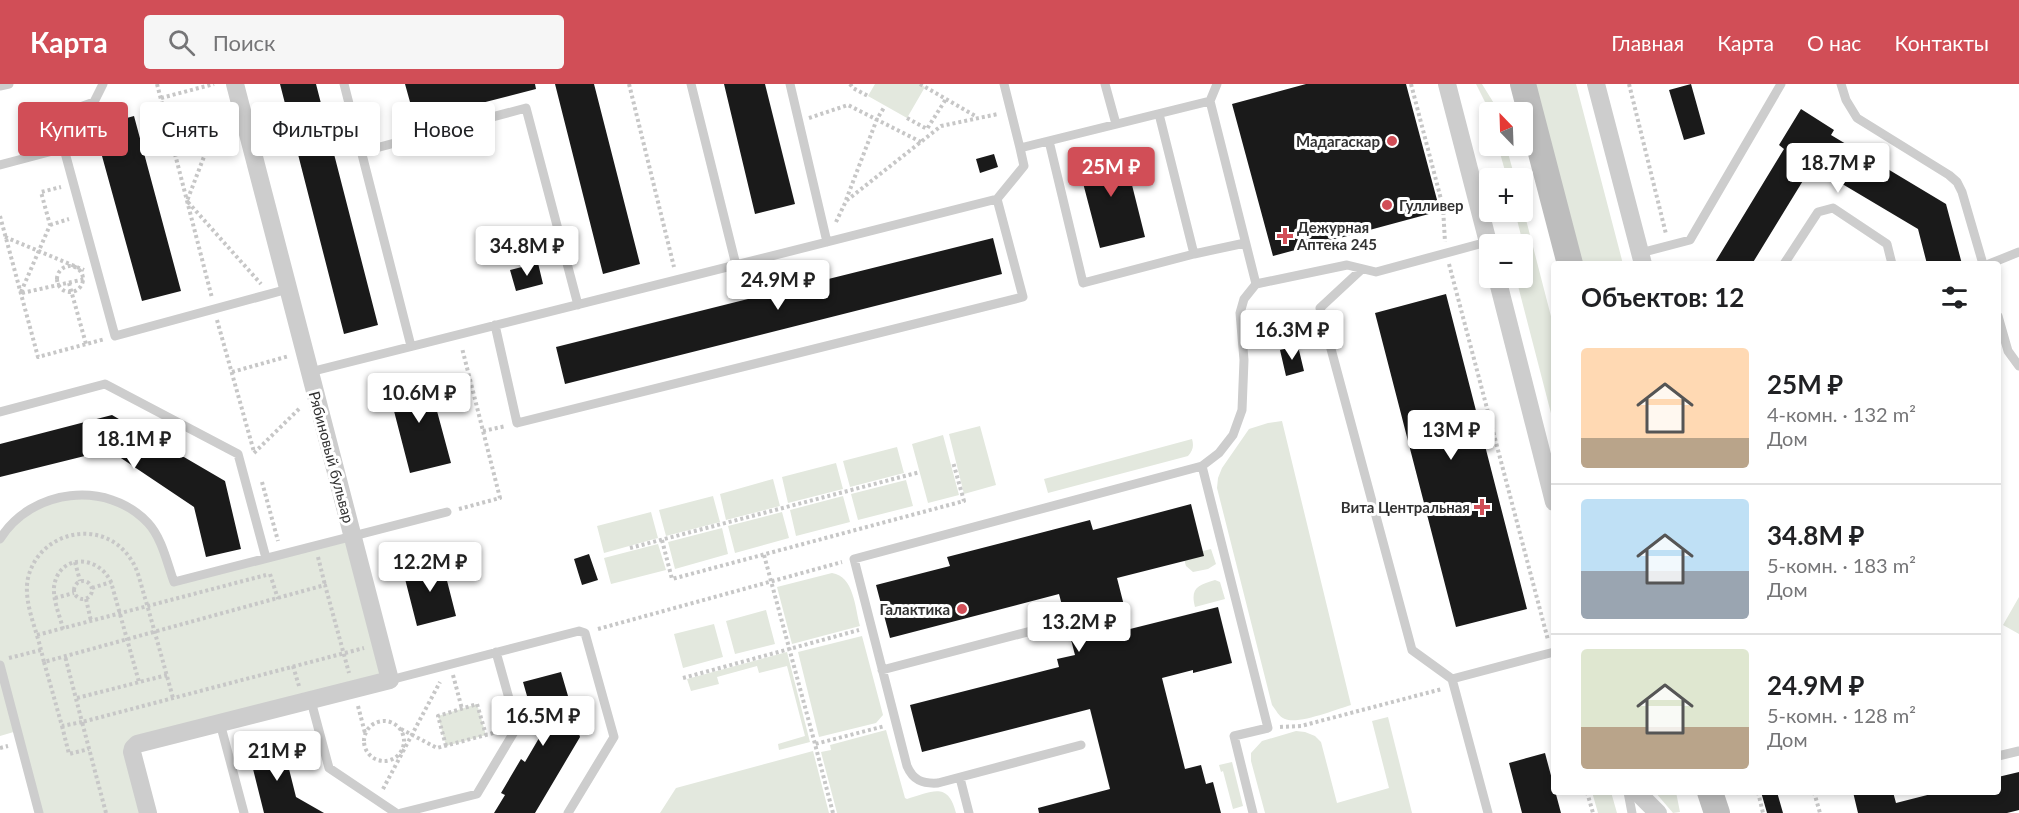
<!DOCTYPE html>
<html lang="ru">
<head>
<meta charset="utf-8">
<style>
  body { margin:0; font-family:Lato,sans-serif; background:#f6f6f6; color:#202124; height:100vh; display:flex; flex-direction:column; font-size:22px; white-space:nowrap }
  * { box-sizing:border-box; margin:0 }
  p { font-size:20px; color:#757577 }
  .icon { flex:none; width:33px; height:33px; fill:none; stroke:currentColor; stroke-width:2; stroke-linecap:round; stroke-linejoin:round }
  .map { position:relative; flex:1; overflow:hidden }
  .panel { position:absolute; left:1551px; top:177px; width:450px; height:534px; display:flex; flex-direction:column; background:#fff; border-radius:6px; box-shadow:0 3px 9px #0003 }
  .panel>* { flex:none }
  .guide { position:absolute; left:18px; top:18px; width:570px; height:54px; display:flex; gap:12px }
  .needle { width:39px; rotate:337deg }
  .buttons { position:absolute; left:1479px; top:18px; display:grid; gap:12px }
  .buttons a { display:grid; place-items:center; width:54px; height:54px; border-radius:6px; background:#fff; box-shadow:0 3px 9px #0003; font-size:30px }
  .price { position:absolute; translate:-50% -51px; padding:0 14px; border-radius:6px; background:#fff; color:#222; font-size:20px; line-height:39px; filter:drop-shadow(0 2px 3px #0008) }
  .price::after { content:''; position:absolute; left:50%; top:36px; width:18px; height:14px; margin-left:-9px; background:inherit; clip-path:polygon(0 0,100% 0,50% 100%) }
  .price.current { background:#d14e57; color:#fff }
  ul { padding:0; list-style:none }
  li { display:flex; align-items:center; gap:18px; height:150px; padding:0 30px }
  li+li { border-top:2px solid #e0e0e0 }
  li span { display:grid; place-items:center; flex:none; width:168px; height:120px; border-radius:6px; color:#555 }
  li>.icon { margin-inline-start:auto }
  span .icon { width:72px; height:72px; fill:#fffc; stroke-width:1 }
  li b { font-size:26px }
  h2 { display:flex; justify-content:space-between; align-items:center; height:72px; padding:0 30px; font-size:26px }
  .chip { padding:0 21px; border-radius:6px; background:#fff; box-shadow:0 3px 9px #0003; font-size:21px; line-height:54px }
  .chip.current { background:#d14e57; color:#fff }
  header { display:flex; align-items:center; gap:36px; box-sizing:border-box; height:84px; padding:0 30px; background:#d14e57; color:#fff }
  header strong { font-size:28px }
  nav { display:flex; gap:33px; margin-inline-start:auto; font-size:21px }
  .search { width:420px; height:54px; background:#f6f6f6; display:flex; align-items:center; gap:15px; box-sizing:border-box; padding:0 21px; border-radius:6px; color:#757577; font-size:22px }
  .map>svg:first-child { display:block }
</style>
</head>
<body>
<header>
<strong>Карта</strong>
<div class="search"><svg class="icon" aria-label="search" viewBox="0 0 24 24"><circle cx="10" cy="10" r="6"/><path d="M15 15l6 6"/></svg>Поиск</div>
<nav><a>Главная</a><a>Карта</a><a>О нас</a><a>Контакты</a></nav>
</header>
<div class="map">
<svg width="2019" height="729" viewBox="0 0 2019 729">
  <rect width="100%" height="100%" fill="#fff"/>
  <!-- green -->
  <path fill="#e3e8de" d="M 875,0 L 920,0 L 925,3 L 907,34 L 868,12 Z
    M 1476,0 L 1482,0 L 1495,21 L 1497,28 L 1490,28 Z
    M 1535,0 L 1576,0 L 1623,180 L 1582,180 Z
    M 1498,62 L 1506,62 L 1515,94 L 1507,94 Z
    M 1523,124 L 1554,244 L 1554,341 L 1516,194 L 1522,194 L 1523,177 L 1527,175 L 1515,128 L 1522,128 Z
    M 1282,337 L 1351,621 C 1337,625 1298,641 1285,635 C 1279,633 1276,626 1272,621 L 1217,404 L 1218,394 L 1222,384 L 1249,345 L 1268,339 Z
    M 980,342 L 996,401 L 964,410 L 949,350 Z
    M 943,351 L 959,411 L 928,419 L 912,360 Z
    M 1192,355 C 1194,362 1193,366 1188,372 L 1048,409 L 1044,395 Z
    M 897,363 L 904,389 L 850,403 L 843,377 Z
    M 836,379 L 843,405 L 788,419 L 782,393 Z
    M 773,395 L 780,422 L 726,436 L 720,410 Z
    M 906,396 L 913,422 L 858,436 L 851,410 Z
    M 70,411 L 116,416 L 150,441 L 174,498 L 353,452 L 390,596 L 137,660 L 148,729 L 39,729 L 17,647 L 0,652 L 0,455 L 28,425 Z
    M 713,412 L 720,438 L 666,452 L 659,426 Z
    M 843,412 L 850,438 L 796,452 L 790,426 Z
    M 651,428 L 658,454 L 604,469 L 597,442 Z
    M 782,428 L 789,454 L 735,469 L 728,442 Z
    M 722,444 L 728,470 L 675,485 L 668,458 Z
    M 658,460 L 666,486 L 611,500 L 604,474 Z
    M 1211,465 L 1216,480 L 1208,485 L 1193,488 L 1186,482 L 1183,472 Z
    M 832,489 C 854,492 855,524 860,542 L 792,560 L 777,503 Z
    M 1215,496 L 1220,498 L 1225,515 L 1195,523 C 1190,504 1198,501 1215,496 Z
    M 2019,513 L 2019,550 L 2003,541 Z
    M 766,526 L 775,560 L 735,570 L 726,537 Z
    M 714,540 L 723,573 L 683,584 L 674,550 Z
    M 862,552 L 883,631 L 876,639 L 819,653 L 798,568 Z
    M 787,568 L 810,658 L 779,666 L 778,660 L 805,652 L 787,582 L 759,589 L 757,582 L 717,593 L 719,600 L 691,607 L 687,595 Z
    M 477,620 L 486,651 L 446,662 L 438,632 Z
    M 1388,633 L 1412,729 L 1265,729 L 1251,677 L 1251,669 L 1262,657 L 1296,647 L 1305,648 L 1315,652 L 1321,658 L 1337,719 L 1389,704 L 1372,637 Z
    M 886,646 L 905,714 L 907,715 C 932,708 948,697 956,729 L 837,729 L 821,668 L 831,666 L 830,661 Z
    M 813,667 L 829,729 L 660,729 L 676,704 Z
    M 1232,678 L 1243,722 L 1233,725 L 1223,687 L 1221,688 L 1219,681 Z
    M 1592,708 L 1611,708 L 1617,729 L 1598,729 Z
    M 1655,708 L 1676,708 L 1680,728 L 1673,729 Z"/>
  <!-- building -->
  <path fill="#1a1a1a" d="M 280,0 L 316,0 L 378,241 L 344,250 Z
    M 405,0 L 535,0 L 536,5 L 415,36 Z
    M 555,0 L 594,0 L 640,180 L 603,190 Z
    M 724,0 L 765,0 L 795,120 L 755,130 Z
    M 1306,0 L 1406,0 L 1440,127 L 1273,172 L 1232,20 Z
    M 1691,0 L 1705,50 L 1684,56 L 1669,6 Z
    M 1801,25 L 1834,46 L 1831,51 L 1946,120 L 1962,180 L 1927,180 L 1918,145 L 1812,82 L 1752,180 L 1714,180 L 1784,65 L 1779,61 Z
    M 134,32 L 181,207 L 142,217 L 94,43 Z
    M 1123,65 L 1145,153 L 1100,164 L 1077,76 Z
    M 994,70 L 998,83 L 980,89 L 976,75 Z
    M 993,154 L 1002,190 L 565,300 L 556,263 Z
    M 538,179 L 543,200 L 516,207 L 510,186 Z
    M 1446,210 L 1527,525 L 1456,543 L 1375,229 Z
    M 1298,262 L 1304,287 L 1286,292 L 1280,266 Z
    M 427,290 L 451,379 L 410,389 L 387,300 Z
    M 112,331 L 225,397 L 241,465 L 206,473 L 194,423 L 109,366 L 0,393 L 0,360 Z
    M 1191,420 L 1204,472 L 1117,494 L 1130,545 L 1218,523 L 1232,579 L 1193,589 L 1193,586 L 1162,594 L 1185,685 L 1201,681 L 1206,700 L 1213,698 L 1221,729 L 1039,729 L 1038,724 L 1110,705 L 1090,625 L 922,668 L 910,621 L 1059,583 L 1057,575 L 1075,571 L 1059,510 L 890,554 L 876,501 L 950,482 L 947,473 L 1090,436 L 1093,446 Z
    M 589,470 L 598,496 L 582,501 L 574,475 Z
    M 442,477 L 456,532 L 417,542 L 403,487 Z
    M 561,588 L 580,653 L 535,729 L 494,729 L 505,711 L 501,709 L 521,675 L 525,678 L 542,649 L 533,617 L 529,619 L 523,598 Z
    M 286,660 L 291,680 L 288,681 L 296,713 L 324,729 L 264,729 L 249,669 Z
    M 1545,669 L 1561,729 L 1522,729 L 1509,679 Z
    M 2019,688 L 2019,726 L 2007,729 L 1858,729 L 1853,708 L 1893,708 L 1896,719 L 1939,708 L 1998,708 L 1998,693 Z
    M 1761,708 L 1777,708 L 1783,729 L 1767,729 Z"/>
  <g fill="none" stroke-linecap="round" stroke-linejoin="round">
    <!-- path -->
    <path stroke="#c7c7c7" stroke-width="4" stroke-dasharray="3 3" stroke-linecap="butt" d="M 157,0 L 212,214
      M 629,0 L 674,183
      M 850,0 L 853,4 L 868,12
      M 920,0 L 977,33
      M 1411,0 L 1443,123 L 1445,158
      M 1629,0 L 1666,150
      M 161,14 L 214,0
      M 223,23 L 187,117 L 261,200
      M 809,34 L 848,21 L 921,58
      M 907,34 L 927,45 L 946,15
      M 846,116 L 877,35 L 885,22
      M 0,132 L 38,273 L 105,255
      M 836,138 L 846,117 L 941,42 L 998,30
      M 50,141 L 69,135
      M 5,153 L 84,186
      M 1449,180 L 1548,556
      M57 195a13 13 0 1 1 26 0a13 13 0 1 1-26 0Z
      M 69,199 L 86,260
      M 21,208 L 50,141 L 41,108 L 61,103
      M 22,209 L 85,195
      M 217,236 L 254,368
      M 232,288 L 289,272
      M 483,347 L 506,342
      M 254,369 L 301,323
      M 262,398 L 278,457
      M 459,425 L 500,414 L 462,264
      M 662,456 L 672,495 L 964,417 L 953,378
      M 630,464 L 920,388
      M 764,471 L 815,660
      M 318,473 L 325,501
      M 75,478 L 80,497
      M 270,490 L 278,515
      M74 506a9 9 0 1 1 18 0a9 9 0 1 1-18 0Z
      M 92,504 L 111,498
      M 55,514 L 74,509
      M 86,515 L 91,537
      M 63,545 C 60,532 53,517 54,503 C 58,470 98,470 111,498 L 139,598
      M 598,545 L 842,478
      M 37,551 L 266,491
      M 41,566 C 36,544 23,517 28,494 C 39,447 102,433 130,474 C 139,486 141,503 146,517 C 155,549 164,581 173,614
      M 9,574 L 41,566 L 44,578 L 325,501 L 349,589
      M 44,578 L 62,642 L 82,638 L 65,572
      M 293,582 L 299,602
      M 453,591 L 462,625
      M 683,594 L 859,546
      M 77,614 L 167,591
      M 358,622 L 365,649
      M364 657a20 20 0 1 1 40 0a20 20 0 1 1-40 0Z
      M 62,642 L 69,670 L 89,665
      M 1280,643 L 1301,642 L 1442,605
      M 401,645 L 437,664 L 497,648
      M 446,662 L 438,632 L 477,620 L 486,651
      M 0,664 L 8,662
      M 383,705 L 440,598
      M 1587,708 L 1593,729
      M 1758,708 L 1763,729
      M 1814,708 L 1820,729
      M 106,729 L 82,638 L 364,564
      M 833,729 L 815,660 L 885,642"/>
    <!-- lane -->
    <path stroke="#cdcdcd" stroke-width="9" d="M 103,0 L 94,18 L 55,32 L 115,252 L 288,205
      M 344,0 L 411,262
      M 691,0 L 736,181
      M 790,0 L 827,158 L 997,115 L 1024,82 L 1020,64
      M 1004,0 L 1020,64 L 1210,17 L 1256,200
      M 1105,0 L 1116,40
      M 1841,0 L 1846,16 L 1857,34 L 1949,91 L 1957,98 L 1962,108 L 1983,180
      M 0,2 L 9,0
      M 1210,17 L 1217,0
      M 1049,57 L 1083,199 L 1194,170 L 1159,30
      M 361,68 L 526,24 L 578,221
      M 0,81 L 64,64
      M 1640,169 L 1690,156 L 1781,0
      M 1194,170 L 1245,159
      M 1784,180 L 1818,128 L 1833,124 L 1887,160 L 1892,180
      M 1989,180 L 2019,168
      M 1362,185 L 1320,224 L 1412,566 L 1452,595 L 1488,729
      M 1998,232 L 2008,267 L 2019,282
      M 495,241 L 517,339 L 1023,213 L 997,115
      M 310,288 L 827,158
      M 0,328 L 105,300 L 238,370 L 266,474
      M 1202,382 L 1268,644 L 1234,652 L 1253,729
      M 0,455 C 31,405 107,395 148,439 C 162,454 167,479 174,498 L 447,428
      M 0,581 L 39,729
      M 882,586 L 1058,540
      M 1452,595 L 1554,568
      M 390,596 L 579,547 L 585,549 L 614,653 L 568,729
      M 311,617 L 329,684 L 396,729
      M 220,639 L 244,729
      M 1081,661 L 938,699 C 922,700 913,696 907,682 L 854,475 L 1202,382 L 1219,369 L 1233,351 L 1242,326 L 1244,276 L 1240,229 L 1244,215 L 1256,200 L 1347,181 L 1376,188 L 1487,158
      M 1998,672 L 2019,667
      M 960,694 L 969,729
      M 1628,708 L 1632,729
      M 401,729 L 477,710 L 517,643 L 496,568"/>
    <!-- street -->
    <path stroke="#cdcdcd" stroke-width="18" d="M 1447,0 L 1490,166
      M 1596,0 L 1643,180
      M 1497,194 L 1554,418
      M 1637,708 L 1658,729
      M 148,729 L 132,668 L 133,664 L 137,660 L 390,596 L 235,0"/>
    <!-- secondary -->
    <path stroke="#bdbdbd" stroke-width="26" d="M 1523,0 L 1570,180
      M 1710,708 L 1717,729"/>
  </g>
  <!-- markers -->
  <g fill="#d14e57" stroke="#fff" stroke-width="2">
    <circle cx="1392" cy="57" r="6"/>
    <circle cx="1387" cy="121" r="6"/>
    <path d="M1282 143h6v6h6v6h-6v6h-6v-6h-6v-6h6z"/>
    <path d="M1479 414h6v6h6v6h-6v6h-6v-6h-6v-6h6z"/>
    <circle cx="962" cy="525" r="6"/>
  </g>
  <g text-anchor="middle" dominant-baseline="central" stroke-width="6" stroke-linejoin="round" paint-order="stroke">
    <!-- poi labels -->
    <g font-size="15" font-weight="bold" fill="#333" stroke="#fff" text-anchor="end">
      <text x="1380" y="57">Мадагаскар</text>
      <text x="1399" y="121" text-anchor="start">Гулливер</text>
      <text x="1297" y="143" text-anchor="start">Дежурная<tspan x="1297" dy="17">Аптека 245</tspan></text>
      <text x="1470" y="423">Вита Центральная</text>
      <text x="950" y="525">Галактика</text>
    </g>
    <!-- street labels -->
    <g font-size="15" fill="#333" stroke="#fff">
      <text transform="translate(332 373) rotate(75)">Рябиновый бульвар</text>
    </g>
  </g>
</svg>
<div class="buttons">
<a><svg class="needle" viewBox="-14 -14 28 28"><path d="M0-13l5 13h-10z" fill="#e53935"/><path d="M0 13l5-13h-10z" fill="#757577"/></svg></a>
<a>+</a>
<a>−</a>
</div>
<b class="price" style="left:1838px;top:110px">18.7M ₽</b>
<b class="price current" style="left:1111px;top:114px">25M ₽</b>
<b class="price" style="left:527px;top:193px">34.8M ₽</b>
<b class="price" style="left:778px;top:227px">24.9M ₽</b>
<b class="price" style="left:1292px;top:277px">16.3M ₽</b>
<b class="price" style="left:419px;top:340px">10.6M ₽</b>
<b class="price" style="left:1451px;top:377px">13M ₽</b>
<b class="price" style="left:134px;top:386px">18.1M ₽</b>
<b class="price" style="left:430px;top:509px">12.2M ₽</b>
<b class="price" style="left:1079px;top:569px">13.2M ₽</b>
<b class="price" style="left:543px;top:663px">16.5M ₽</b>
<b class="price" style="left:277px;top:698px">21M ₽</b>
<div class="guide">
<a class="chip current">Купить</a>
<a class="chip">Снять</a>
<a class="chip">Фильтры</a>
<a class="chip">Новое</a>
</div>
<section class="panel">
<h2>Объектов: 12<svg class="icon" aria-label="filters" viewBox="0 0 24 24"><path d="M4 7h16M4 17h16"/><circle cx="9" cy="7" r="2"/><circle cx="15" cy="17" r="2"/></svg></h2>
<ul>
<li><span style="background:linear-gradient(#ffd9b3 75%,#b9a48a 0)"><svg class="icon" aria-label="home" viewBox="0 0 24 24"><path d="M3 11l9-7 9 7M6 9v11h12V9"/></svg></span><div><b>25M ₽</b><p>4-комн. · 132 m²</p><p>Дом</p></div></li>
<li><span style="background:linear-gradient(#bfe0f5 60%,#9aa5b1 0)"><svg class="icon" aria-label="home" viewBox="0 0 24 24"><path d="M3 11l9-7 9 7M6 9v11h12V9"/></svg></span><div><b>34.8M ₽</b><p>5-комн. · 183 m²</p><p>Дом</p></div></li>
<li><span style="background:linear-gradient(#dfe7d0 65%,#b9a48a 0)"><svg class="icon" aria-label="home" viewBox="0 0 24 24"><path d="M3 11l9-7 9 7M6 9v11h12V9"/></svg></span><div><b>24.9M ₽</b><p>5-комн. · 128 m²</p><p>Дом</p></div></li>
</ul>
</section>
</div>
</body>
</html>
